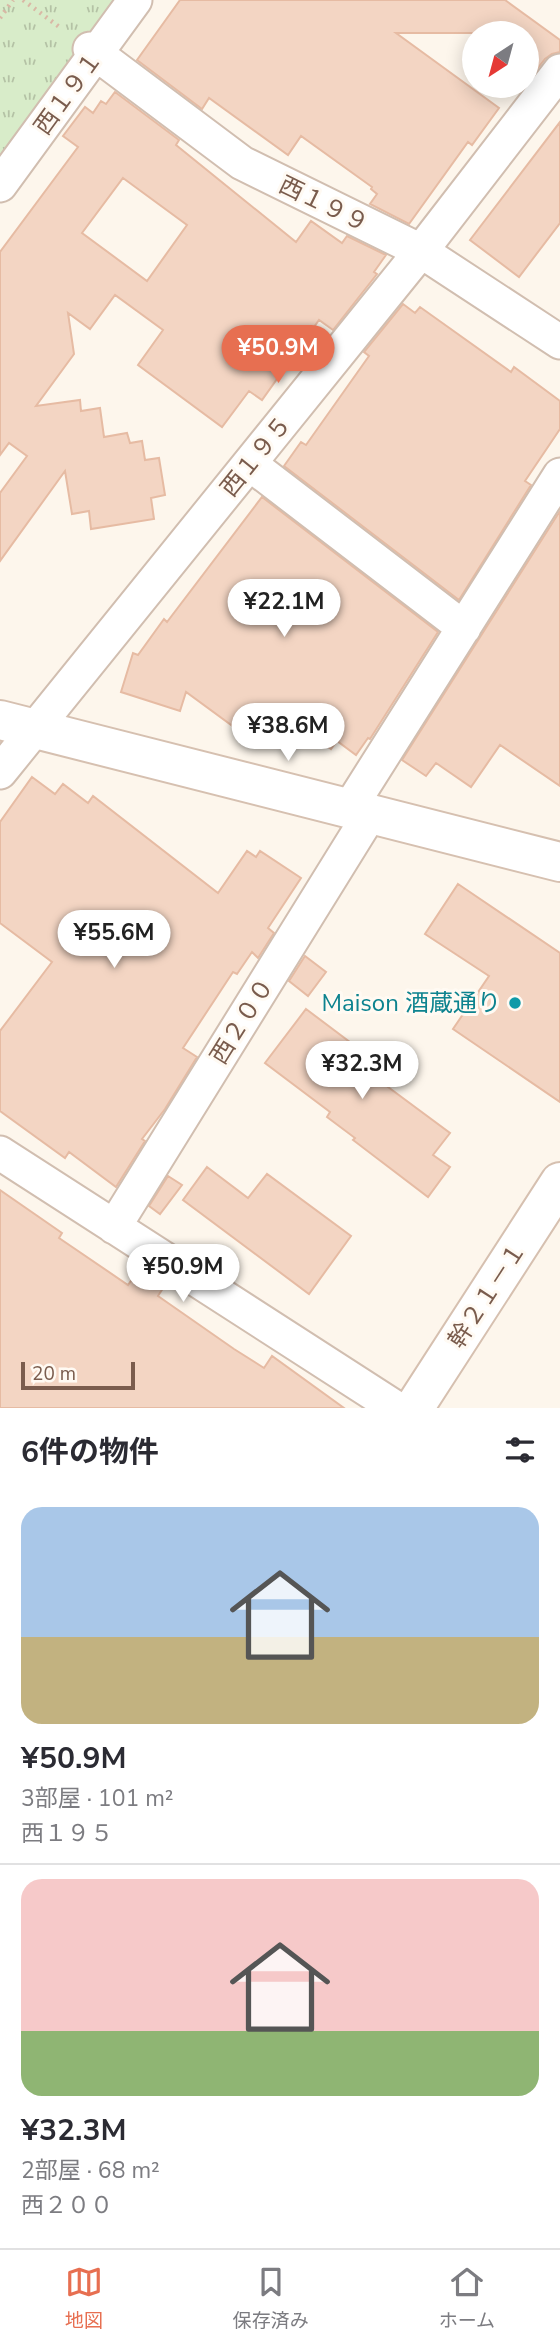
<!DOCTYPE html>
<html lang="ja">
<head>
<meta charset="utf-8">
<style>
  body { margin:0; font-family:"Nunito Sans","Noto Sans JP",sans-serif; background:#f7f7f7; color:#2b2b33; height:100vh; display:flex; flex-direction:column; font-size:26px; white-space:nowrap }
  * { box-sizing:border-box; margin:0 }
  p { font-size:23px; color:#7c7c81 }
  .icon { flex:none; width:38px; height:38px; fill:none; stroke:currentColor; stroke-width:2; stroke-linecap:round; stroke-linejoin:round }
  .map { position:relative; height:1408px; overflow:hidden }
  .side { display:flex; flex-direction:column; background:#fff; flex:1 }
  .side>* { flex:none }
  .needle { width:46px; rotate:216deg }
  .buttons { position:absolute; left:462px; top:21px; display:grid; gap:14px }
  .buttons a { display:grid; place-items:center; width:77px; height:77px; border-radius:50%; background:#fff; box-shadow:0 4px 18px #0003; font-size:35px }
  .scale { position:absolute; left:21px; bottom:18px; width:114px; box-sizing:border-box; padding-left:7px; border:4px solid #7a5c4d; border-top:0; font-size:19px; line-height:24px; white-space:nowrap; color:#7a5c4d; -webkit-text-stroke:5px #fffaf3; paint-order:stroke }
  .price { position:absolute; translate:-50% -60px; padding:0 16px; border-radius:24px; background:#fff; color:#222; font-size:23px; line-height:46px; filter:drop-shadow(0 2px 4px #0008) }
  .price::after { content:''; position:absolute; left:50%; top:42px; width:21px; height:16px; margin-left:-10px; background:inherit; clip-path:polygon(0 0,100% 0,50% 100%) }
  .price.on { background:#e76f51; color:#fff }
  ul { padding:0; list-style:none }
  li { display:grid; align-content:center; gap:14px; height:371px; padding:0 21px }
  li+li { border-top:2px solid #e1e1e2 }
  li span { display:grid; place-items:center; height:217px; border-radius:21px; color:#555 }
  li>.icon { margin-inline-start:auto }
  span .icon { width:126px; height:126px; fill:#fffc; stroke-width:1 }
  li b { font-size:30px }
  h2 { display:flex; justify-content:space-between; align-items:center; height:84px; padding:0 21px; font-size:30px }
  .dock { display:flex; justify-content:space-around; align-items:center; height:98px; border-top:2px solid #e1e1e2; background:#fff; font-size:19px; color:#7c7c81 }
  .dock a { display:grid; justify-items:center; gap:4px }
  .dock .on { color:#e76f51 }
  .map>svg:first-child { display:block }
</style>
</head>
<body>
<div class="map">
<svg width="560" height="1408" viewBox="0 0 560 1408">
  <defs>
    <pattern id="grass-tufts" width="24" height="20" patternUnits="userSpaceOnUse" patternTransform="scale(1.75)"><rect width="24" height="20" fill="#d8ecc9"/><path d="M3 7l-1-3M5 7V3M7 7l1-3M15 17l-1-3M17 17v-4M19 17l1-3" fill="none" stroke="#b4c2a5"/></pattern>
  </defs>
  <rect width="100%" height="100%" fill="#fdf6ec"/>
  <!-- grass -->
  <path fill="url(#grass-tufts)" d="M 0,0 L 121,0 L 0,161 Z"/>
  <!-- building -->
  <path fill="#f3d5c3" stroke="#e6bba3" stroke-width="2" fill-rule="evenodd" d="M 180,0 L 505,0 L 560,40 L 560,52 L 552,54 L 545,59 L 530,78 L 527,75 L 527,33 L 396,33 L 499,108 L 472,145 L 468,142 L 409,224 L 370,204 L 377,194 L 371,189 L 372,187 L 301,136 L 288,155 L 209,98 L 202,109 L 137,60 Z
    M 115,92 L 179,140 L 176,145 L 296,242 L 311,221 L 342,243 L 347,236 L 386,255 L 374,272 L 377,274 L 333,330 L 319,320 L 262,400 L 249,391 L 222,427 L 138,365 L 163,330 L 115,295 L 90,329 L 68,313 L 74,354 L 36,406 L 80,400 L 81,411 L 100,408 L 104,437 L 127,433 L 130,443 L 142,441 L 145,460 L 159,458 L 165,495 L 151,498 L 154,519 L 91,529 L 89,511 L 72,514 L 65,471 L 0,561 L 0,493 L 27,456 L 9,443 L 0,455 L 0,252 L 78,147 L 63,136 L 85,107 L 93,113 L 101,101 L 106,104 ZM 123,178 L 187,225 L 147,281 L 82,233 Z
    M 560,122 L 560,223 L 519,277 L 470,240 Z
    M 403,304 L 415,313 L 420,307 L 511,372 L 514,367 L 560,401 L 560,429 L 525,481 L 531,485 L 459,600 L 284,466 L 301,442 L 306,445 L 369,356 L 364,352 Z
    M 262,497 L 438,632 L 370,739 L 368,738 L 356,755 L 337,741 L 331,749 L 308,732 L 303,738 L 287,726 L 281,735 L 250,712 L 238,730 L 186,692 L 180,711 L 121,692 L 133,653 L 138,655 L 164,619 L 167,622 Z
    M 560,511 L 560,786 L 500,745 L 471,787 L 436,763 L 426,776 L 402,760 Z
    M 32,777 L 55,794 L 63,784 L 88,803 L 93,796 L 218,893 L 247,851 L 256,857 L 260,851 L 301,878 L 268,928 L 274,933 L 258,958 L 252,952 L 237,974 L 233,972 L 183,1048 L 197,1057 L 165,1109 L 142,1139 L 145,1141 L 116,1187 L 69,1152 L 65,1158 L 0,1111 L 0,1031 L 52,962 L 0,923 L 0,822 Z
    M 458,884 L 560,953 L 560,1102 L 453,1029 L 489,976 L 425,934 Z
    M 305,956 L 326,972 L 308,996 L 289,981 Z
    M 306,1009 L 395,1076 L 388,1087 L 450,1133 L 433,1155 L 450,1167 L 428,1197 L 353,1140 L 355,1138 L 327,1117 L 330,1112 L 265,1063 Z
    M 207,1167 L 248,1198 L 267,1174 L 351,1236 L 309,1294 L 183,1200 Z
    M 168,1176 L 182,1185 L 160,1214 L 149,1206 Z
    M 0,1190 L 62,1233 L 59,1238 L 128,1285 L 140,1268 L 165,1285 L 158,1296 L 234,1349 L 264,1368 L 272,1356 L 344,1408 L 0,1408 Z"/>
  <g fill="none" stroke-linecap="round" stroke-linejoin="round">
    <!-- street casing -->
    <g stroke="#d1beb0" stroke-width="37">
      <path id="street" d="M 90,49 L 242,163 L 421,251 L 560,342
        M 0,185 L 135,0
        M 250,464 L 464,628
        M 0,772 L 421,251 L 560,71
        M 349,809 L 560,475
        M 0,1153 L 396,1408
        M 114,1227 L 370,814"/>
    </g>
    <!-- secondary casing -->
    <g stroke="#d6c0b0" stroke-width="42">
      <path id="secondary" d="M 0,720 L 560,862
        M 414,1408 L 560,1182"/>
    </g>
    <!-- path -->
    <path stroke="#d9b8a5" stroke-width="4.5" stroke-dasharray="2 5" stroke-linecap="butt" d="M 23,0 L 62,29
      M 0,18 L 13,0"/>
    <!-- street -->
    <use href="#street" stroke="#fff" stroke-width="33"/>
    <!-- secondary -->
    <use href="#secondary" stroke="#fff" stroke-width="38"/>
  </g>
  <!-- markers -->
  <circle fill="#0f9aa8" stroke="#fffaf3" stroke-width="2.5" cx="515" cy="1003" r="7"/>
  <g text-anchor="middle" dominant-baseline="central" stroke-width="6" stroke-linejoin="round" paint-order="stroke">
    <!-- street labels -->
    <g font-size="24" fill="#7a5c4d" stroke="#fffaf3">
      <text transform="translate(68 93) rotate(-54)">西１９１</text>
      <text transform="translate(324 204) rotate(26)">西１９９</text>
      <text transform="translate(256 456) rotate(-51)">西１９５</text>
      <text transform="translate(242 1021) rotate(-58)">西２００</text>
      <text transform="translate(487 1295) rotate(-57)">幹２１－１</text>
    </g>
    <!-- culture labels -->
    <g font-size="24" fill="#0d838f" stroke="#fffaf3" text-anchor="end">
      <text x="501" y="1003">Maison 酒蔵通り</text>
    </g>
  </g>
</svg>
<div class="buttons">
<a><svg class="needle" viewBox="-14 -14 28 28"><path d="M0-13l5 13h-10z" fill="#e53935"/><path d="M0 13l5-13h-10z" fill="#7c7c81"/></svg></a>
</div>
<div class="scale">20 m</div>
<b class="price on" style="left:278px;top:385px">¥50.9M</b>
<b class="price" style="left:284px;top:639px">¥22.1M</b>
<b class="price" style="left:288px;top:763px">¥38.6M</b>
<b class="price" style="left:114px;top:970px">¥55.6M</b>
<b class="price" style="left:362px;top:1101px">¥32.3M</b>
<b class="price" style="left:183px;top:1304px">¥50.9M</b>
</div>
<section class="side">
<h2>6件の物件<svg class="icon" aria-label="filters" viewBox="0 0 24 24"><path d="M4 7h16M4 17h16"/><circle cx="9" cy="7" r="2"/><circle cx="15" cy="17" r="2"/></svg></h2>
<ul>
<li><span style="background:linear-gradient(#a9c7e8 60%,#c2b280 0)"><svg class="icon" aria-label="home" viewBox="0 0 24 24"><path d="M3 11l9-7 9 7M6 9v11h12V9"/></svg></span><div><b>¥50.9M</b><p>3部屋 · 101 m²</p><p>西１９５</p></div></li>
<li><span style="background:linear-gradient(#f6c9c9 70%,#8fb573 0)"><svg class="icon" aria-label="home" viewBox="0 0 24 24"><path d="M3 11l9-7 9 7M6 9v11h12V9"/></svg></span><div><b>¥32.3M</b><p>2部屋 · 68 m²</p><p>西２００</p></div></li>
</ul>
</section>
<nav class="dock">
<a class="on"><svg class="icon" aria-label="map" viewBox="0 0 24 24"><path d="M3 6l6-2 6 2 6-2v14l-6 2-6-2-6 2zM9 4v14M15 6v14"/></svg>地図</a>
<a><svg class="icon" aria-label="saved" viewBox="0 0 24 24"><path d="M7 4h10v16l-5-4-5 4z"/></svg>保存済み</a>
<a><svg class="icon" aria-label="home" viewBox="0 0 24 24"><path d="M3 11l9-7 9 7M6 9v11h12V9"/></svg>ホーム</a>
</nav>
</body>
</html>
